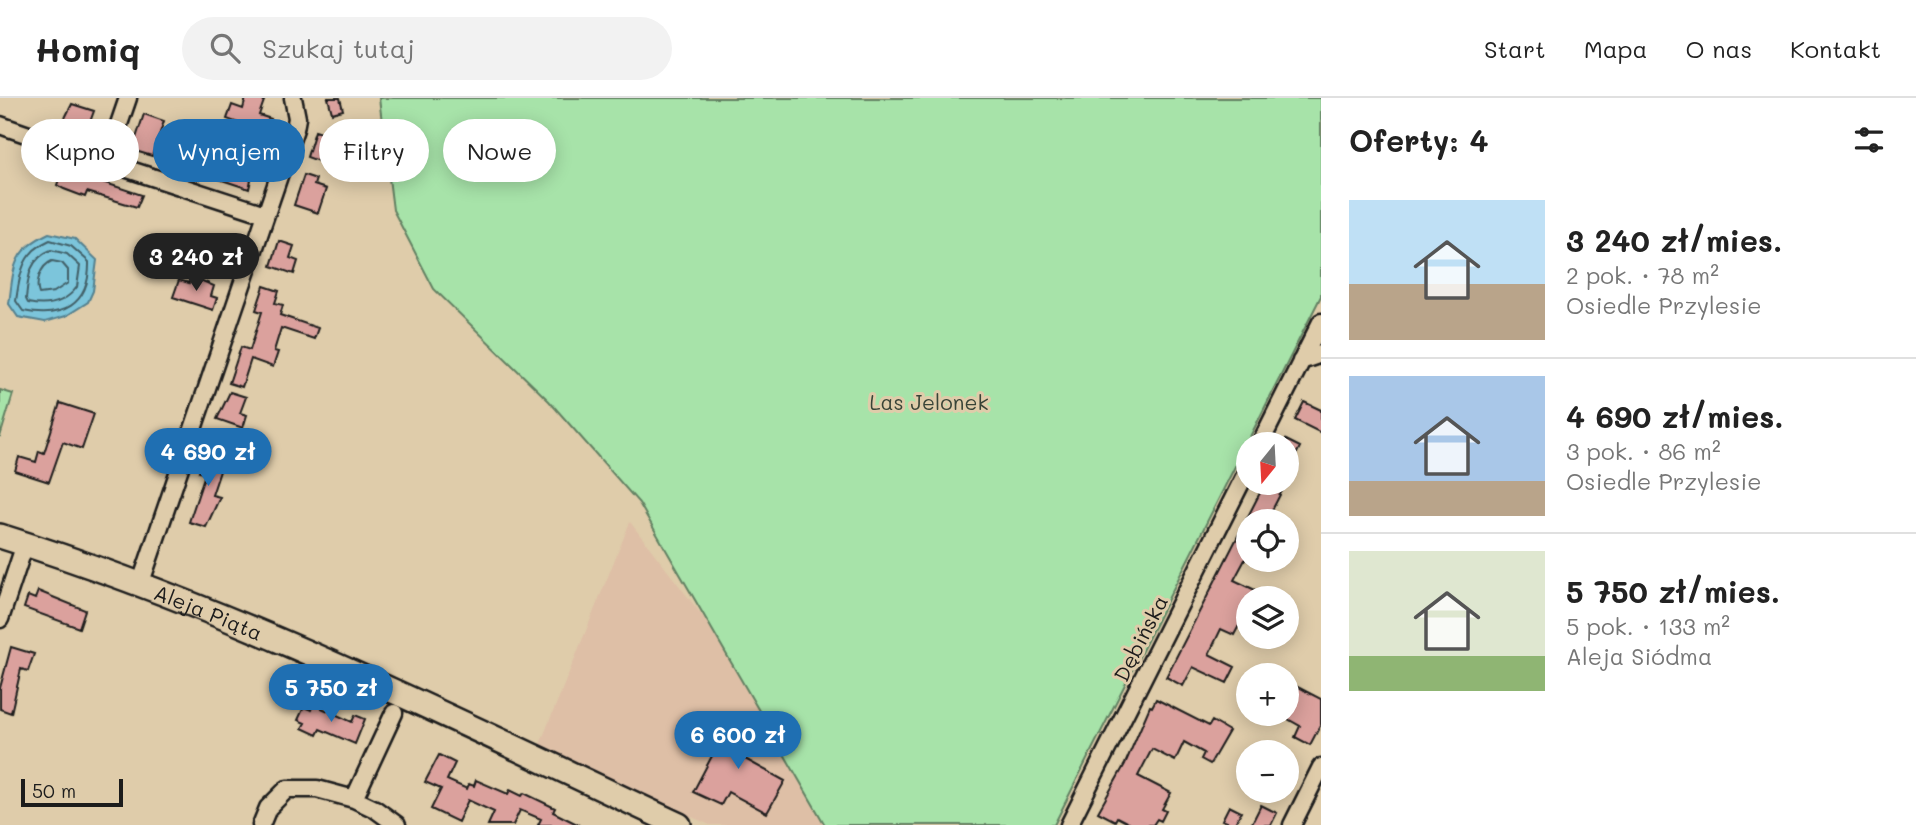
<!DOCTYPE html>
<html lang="pl">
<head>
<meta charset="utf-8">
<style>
  body { margin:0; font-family:Mali,sans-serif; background:#f2f2f2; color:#222; height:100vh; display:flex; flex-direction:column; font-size:26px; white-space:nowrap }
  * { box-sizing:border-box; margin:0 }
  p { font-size:23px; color:#767676 }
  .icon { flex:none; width:38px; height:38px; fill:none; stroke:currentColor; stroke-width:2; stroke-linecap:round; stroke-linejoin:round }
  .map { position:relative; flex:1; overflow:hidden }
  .panel { display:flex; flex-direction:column; background:#fff; width:595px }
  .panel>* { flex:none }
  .guide { position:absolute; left:21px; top:21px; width:665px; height:63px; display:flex; gap:14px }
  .needle { width:46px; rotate:198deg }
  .tools { position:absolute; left:1236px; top:334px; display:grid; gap:14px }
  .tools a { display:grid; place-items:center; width:63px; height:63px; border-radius:50%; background:#fff; box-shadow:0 4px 18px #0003; font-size:35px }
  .scale { position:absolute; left:21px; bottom:18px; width:102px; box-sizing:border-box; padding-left:7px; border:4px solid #1c1c1c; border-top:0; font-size:19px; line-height:24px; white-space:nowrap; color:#1c1c1c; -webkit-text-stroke:5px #dfccaa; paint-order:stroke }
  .price { position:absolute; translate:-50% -60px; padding:0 16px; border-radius:24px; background:#1f6fb2; color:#fff; font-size:23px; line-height:46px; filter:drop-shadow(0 2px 4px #0008) }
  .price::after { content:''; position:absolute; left:50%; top:42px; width:21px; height:16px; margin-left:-10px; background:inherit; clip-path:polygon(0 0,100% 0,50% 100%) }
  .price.selected { background:#222; color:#fff }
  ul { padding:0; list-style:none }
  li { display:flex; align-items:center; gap:21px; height:175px; padding:0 28px }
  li+li { border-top:2px solid #e0e0e0 }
  li span { display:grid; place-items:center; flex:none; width:196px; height:140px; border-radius:0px; color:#555 }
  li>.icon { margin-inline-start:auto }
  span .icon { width:84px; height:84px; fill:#fffc; stroke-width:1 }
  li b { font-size:30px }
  h2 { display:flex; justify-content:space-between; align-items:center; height:84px; padding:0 28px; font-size:30px }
  .pill { padding:0 24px; border-radius:32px; background:#fff; box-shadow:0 4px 18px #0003; font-size:24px; line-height:63px }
  .pill.selected { background:#1f6fb2; color:#fff }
  header { display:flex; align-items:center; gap:42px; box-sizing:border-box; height:98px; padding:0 35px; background:#fff; border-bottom:2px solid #e0e0e0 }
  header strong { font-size:33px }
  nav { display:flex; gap:38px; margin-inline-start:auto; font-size:24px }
  .search { width:490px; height:63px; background:#f2f2f2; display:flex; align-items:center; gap:18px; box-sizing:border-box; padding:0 24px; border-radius:38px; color:#767676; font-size:26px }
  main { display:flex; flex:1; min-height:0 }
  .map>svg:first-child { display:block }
</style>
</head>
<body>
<header>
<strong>Homiq</strong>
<div class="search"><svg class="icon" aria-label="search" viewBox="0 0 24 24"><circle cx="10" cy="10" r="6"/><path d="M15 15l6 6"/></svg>Szukaj tutaj</div>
<nav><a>Start</a><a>Mapa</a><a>O nas</a><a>Kontakt</a></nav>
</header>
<main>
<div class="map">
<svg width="1321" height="727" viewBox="0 0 1321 727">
  <rect width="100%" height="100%" fill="#dfccaa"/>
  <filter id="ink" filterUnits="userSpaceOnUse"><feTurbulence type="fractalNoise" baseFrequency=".0143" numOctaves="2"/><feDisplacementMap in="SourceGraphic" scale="14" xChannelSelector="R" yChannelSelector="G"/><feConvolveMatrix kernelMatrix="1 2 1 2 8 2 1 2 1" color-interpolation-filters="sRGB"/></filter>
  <g filter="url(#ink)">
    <!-- built -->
    <path fill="#debfa6" d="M 630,424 L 728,551 L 833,727 L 710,727 L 538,651 Z"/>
    <!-- green -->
    <path fill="#a7e3a9" stroke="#628062" stroke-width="2" d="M 379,0 L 1321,0 L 1321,198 L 1054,727 L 825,727 L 639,405 L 549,303 L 434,191 L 393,112 Z
      M 0,292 L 13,296 L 0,339 Z"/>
    <!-- water -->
    <path fill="#7bc5db" stroke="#55818f" stroke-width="2" d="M 49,135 L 75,141 L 97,162 L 93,193 L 88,204 L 66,218 L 45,224 L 18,219 L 9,206 C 14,168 12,153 49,135 Z"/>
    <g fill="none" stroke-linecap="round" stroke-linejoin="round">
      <!-- shore -->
      <path stroke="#426068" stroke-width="2" d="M 50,142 L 71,148 L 89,164 C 90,207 62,221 23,213 L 16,203 C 20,175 22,154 50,142 Z
        M 51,152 L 67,156 L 80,168 L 77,189 C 65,205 47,209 28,205 L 26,201 C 28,179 29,161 51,152 Z
        M 52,163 L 62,165 L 68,172 L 68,185 L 54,194 L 39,196 C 35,185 40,168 52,163 Z"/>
    </g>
    <!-- building -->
    <path fill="#dba19d" stroke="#1c1c1c" stroke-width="2" d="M 246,0 L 265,0 L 259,17 L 271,21 L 266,35 L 227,21 L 232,7 L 243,11 Z
      M 328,0 L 340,0 L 343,12 L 332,15 Z
      M 72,6 L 94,13 L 86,35 L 62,26 Z
      M 144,16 L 164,23 L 152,58 L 132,52 Z
      M 315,33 L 333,38 L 326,58 L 320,56 L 318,63 L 307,59 Z
      M 236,57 L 255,63 L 249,91 L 219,81 L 227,58 L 235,61 Z
      M 63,71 L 142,97 L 137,109 L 87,94 L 85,99 L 64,91 L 57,87 Z
      M 304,77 L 316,81 L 314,87 L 326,91 L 318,115 L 294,107 Z
      M 279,143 L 294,148 L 290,160 L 298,163 L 294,176 L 271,168 Z
      M 191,178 L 214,188 L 211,198 L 217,200 L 213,212 L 173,199 L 179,182 L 189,185 Z
      M 264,188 L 279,193 L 275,205 L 283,207 L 280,217 L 318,230 L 314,241 L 281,230 L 274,253 L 278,254 L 273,269 L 251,261 L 242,289 L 229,285 L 241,249 L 250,252 L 262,214 L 256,212 Z
      M 230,294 L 246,299 L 240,315 L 247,317 L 243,330 L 217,321 Z
      M 1304,304 L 1321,312 L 1321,335 L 1295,322 Z
      M 60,305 L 94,316 L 82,351 L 63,344 L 49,384 L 15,373 L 19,359 L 36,364 L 39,353 L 44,355 Z
      M 1286,342 L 1300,349 L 1286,377 Z
      M 208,349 L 226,355 L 212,397 L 220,399 L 206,429 L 189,424 L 205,376 L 199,374 Z
      M 1265,385 L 1286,385 L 1266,424 L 1248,424 L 1248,456 L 1234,482 L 1272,500 L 1248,500 L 1248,511 L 1234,537 L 1221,531 L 1209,556 L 1235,569 L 1227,585 L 1193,569 L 1183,588 L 1166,579 Z
      M 38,493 L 85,512 L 79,530 L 24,510 L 28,498 L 35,501 Z
      M 11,549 L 34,556 L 28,573 L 21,571 L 11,615 L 0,611 L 0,590 Z
      M 1286,583 L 1321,601 L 1321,626 L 1310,647 L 1295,639 L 1300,628 L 1286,620 Z
      M 1156,601 L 1209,628 L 1212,623 L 1229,633 L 1210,666 L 1201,661 L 1204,655 L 1184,644 L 1175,663 L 1152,651 L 1138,678 L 1171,695 L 1162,711 L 1166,713 L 1161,723 L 1157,721 L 1153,727 L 1132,727 L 1117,719 L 1115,723 L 1098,714 L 1125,666 L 1150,608 L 1152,609 Z
      M 313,606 L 352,624 L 355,617 L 365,621 L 355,646 L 320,631 L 317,637 L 302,630 L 305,625 L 298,622 L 304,609 L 311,612 Z
      M 732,620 L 759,634 L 745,661 L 785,683 L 767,715 L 728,694 L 721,707 L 693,694 Z
      M 439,657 L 455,665 L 447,682 L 467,691 L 469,686 L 474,688 L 476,682 L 508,696 L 510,692 L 522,698 L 524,695 L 555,710 L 553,714 L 579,727 L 538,727 L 541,721 L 520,712 L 513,727 L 488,727 L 494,714 L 468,702 L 458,724 L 431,711 L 441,691 L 425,684 Z
      M 1261,707 L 1277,715 L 1271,727 L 1251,727 Z
      M 1229,708 L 1241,714 L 1234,727 L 1222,722 Z"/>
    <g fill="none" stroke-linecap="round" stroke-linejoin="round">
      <!-- street casing -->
      <g stroke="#1c1c1c" stroke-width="21">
        <path id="street" d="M 128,0 L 106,64 L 265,116
          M 0,27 L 106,64
          M 1301,263 L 1321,256
          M 1260,346 L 1321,224
          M 140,487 L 295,31 L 297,20 L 293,0
          M 0,521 L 25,446
          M 354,701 L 375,711 L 397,727
          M 261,727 L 268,710 L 287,691 L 317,691 L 354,701 L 394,615
          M 1069,727 L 1248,371
          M 1292,727 L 1321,669"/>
      </g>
      <!-- secondary casing -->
      <g stroke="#1c1c1c" stroke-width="28">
        <g id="secondary">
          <path id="s1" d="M 0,438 C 235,511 457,623 679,727"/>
        </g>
      </g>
      <!-- street -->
      <use href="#street" stroke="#dfccaa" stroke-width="16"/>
      <!-- secondary -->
      <use href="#secondary" stroke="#dfccaa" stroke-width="23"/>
    </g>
  </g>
  <g text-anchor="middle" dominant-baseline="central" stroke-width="6" stroke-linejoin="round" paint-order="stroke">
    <!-- park labels -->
    <g font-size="21" fill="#384438" stroke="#dfccaa">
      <text x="929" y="303">Las Jelonek</text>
    </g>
    <!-- street labels -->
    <g font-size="21" fill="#1c1c1c" stroke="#dfccaa">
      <text stroke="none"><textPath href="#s1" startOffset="222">Aleja Piąta</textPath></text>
      <text transform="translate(1140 540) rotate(-63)">Dębińska</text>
    </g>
  </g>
</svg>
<div class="tools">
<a><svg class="needle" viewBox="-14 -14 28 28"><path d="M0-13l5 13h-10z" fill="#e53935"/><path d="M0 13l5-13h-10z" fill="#767676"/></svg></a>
<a><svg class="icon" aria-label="locate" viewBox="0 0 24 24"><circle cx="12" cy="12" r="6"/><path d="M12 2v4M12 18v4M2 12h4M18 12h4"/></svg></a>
<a><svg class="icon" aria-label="layers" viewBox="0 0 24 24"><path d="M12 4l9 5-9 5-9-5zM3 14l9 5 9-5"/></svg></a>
<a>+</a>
<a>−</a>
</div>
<div class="scale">50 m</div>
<b class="price selected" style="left:196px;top:195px">3 240 zł</b>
<b class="price" style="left:208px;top:390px">4 690 zł</b>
<b class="price" style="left:331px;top:626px">5 750 zł</b>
<b class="price" style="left:738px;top:673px">6 600 zł</b>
<div class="guide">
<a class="pill">Kupno</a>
<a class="pill selected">Wynajem</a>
<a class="pill">Filtry</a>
<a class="pill">Nowe</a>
</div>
</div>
<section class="panel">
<h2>Oferty: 4<svg class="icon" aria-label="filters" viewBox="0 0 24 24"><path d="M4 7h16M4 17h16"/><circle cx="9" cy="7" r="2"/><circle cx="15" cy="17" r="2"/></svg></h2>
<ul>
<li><span style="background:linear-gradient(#bfe0f5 60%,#b9a48a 0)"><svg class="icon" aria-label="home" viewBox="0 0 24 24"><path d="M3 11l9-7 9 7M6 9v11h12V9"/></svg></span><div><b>3 240 zł/mies.</b><p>2 pok. · 78 m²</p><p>Osiedle Przylesie</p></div></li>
<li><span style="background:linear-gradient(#a9c7e8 75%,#b9a48a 0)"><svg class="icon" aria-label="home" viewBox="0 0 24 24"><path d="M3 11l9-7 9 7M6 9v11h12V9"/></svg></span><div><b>4 690 zł/mies.</b><p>3 pok. · 86 m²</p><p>Osiedle Przylesie</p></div></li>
<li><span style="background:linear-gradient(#dfe7d0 75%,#8fb573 0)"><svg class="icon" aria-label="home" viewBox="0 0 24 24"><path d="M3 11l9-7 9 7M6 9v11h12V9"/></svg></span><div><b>5 750 zł/mies.</b><p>5 pok. · 133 m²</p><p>Aleja Siódma</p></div></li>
</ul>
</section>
</main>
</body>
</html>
